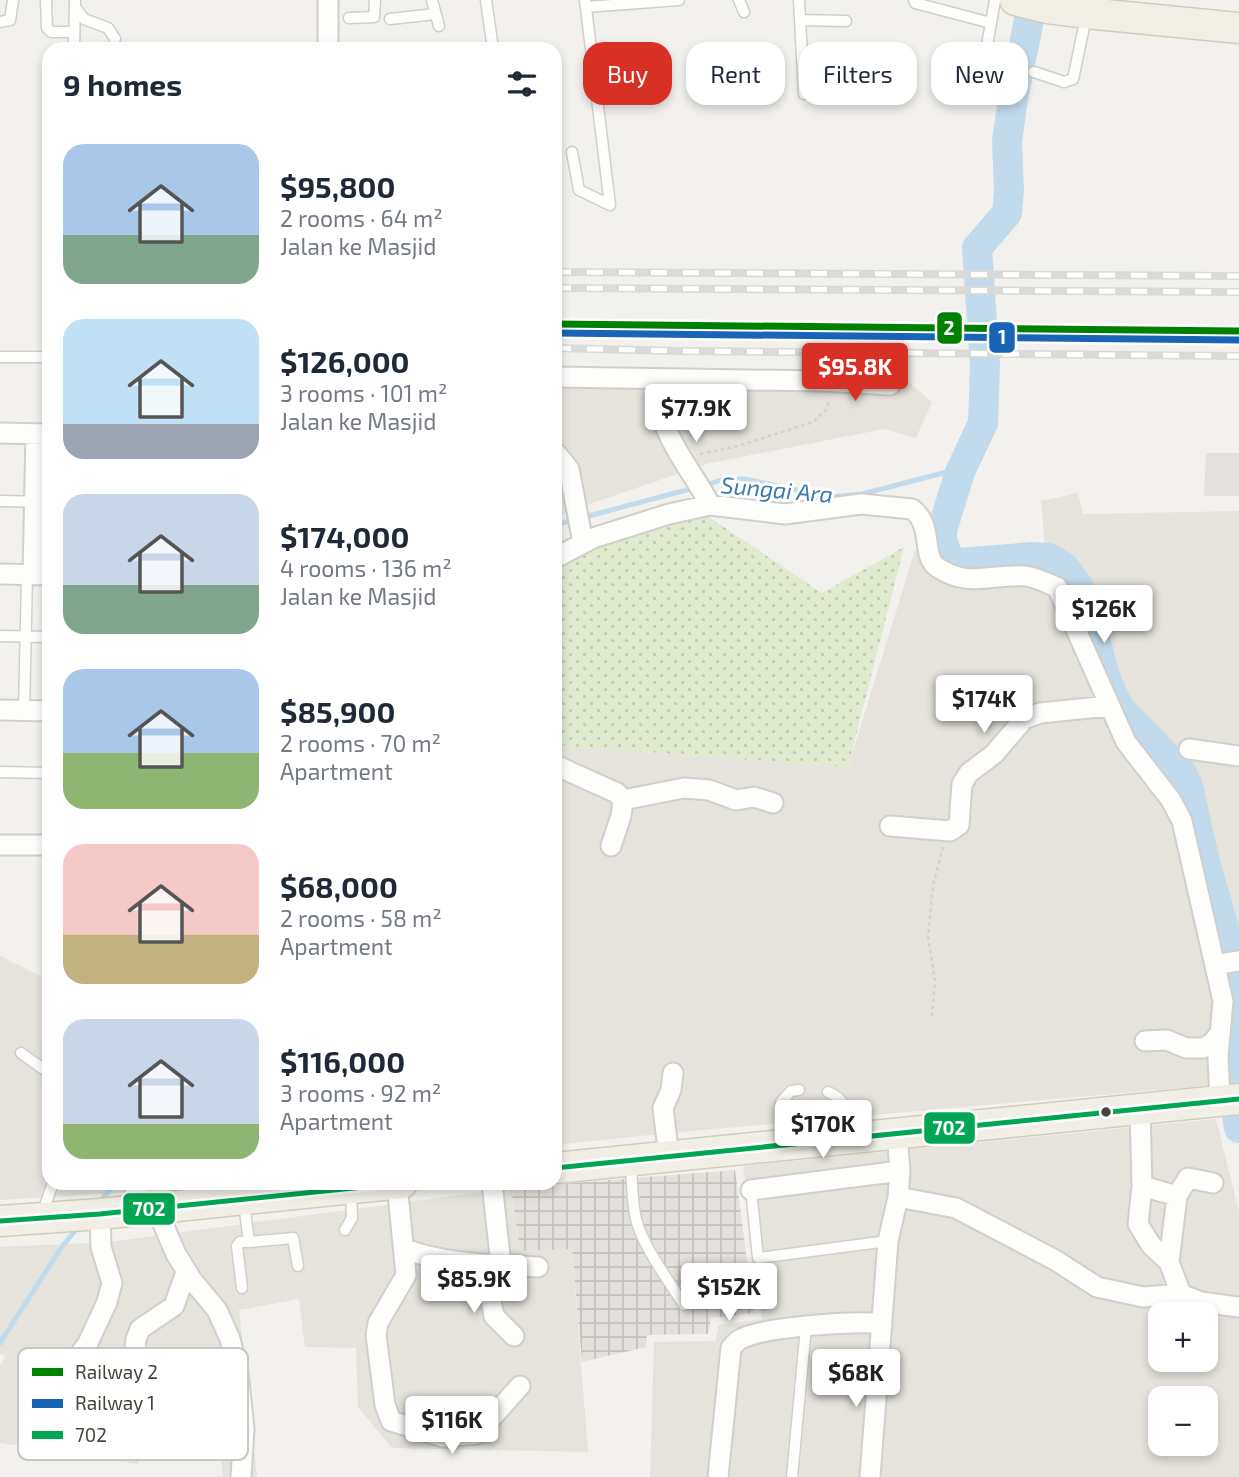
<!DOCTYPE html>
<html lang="en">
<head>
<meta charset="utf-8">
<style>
  body { margin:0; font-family:"Exo 2",sans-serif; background:#f6f6f7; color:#1f2937; height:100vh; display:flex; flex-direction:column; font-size:26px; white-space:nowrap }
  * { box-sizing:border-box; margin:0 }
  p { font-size:23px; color:#747a83 }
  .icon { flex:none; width:38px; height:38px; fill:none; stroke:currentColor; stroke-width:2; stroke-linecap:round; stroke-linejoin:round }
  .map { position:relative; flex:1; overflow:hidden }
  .panel { position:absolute; left:42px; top:42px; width:520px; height:1148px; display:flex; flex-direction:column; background:#fff; border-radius:21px; box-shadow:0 4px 10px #0003 }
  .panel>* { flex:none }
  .banner { position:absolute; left:583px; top:42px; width:551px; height:63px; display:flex; gap:14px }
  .tools { position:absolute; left:1148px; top:1302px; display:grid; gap:14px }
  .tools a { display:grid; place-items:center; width:70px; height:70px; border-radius:14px; background:#fff; box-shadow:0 4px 10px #0003; font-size:35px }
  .price { position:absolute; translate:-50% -60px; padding:0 16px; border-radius:7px; background:#fff; color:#222; font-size:23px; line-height:46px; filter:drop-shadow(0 2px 4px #0008) }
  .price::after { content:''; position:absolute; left:50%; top:42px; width:21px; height:16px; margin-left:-10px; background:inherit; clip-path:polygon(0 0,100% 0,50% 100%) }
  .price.active { background:#d93025; color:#fff }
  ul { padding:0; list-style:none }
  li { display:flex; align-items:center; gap:21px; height:175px; padding:0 21px }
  li span { display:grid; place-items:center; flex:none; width:196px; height:140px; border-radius:21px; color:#555 }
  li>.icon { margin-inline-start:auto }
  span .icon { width:84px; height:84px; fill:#fffc; stroke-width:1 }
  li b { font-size:30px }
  h2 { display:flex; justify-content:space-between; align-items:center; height:84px; padding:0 21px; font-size:30px }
  .pill { padding:0 24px; border-radius:21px; background:#fff; box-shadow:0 4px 10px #0003; font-size:24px; line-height:63px }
  .pill.active { background:#d93025; color:#fff }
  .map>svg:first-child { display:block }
</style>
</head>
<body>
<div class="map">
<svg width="1239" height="1477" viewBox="0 0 1239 1477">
  <defs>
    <pattern id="industrial-grid" width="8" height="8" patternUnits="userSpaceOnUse" patternTransform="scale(1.75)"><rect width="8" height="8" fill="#e4e1dd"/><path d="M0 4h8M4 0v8" fill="none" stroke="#c5c2be"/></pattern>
    <pattern id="grass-dots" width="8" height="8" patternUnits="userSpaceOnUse" patternTransform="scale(1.75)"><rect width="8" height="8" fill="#dfeacf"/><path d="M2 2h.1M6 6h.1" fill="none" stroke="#c1cab2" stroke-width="1.8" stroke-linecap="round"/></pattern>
  </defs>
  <rect width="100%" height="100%" fill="#f2f1ed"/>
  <!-- residential -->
  <path fill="#e5e3dc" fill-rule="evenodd" d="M 555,366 L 904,378 L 932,402 L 916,438 L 884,429 L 706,464 L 555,516 Z
    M 1078,493 L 1083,514 L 1239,511 L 1239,957 L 1193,780 L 1171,741 L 1141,719 L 1117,693 L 1089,590 L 1072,568 L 1045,548 L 1041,501 Z
    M 915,550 L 953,570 L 1032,569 L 1053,573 L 1068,585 L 1077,604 L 1100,676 L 1114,710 L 1172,769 L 1180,787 L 1187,814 L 1225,1084 L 669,1133 L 555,1145 L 555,745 L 848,767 Z
    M 0,956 L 49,980 L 49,1183 L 207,1183 L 117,1193 L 0,1200 Z
    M 1216,1119 L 1239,1212 L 1239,1477 L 650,1477 L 654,1342 L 715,1341 L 719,1325 L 762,1319 L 743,1166 ZM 1160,1314 L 1206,1314 L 1206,1360 L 1160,1360 ZM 1160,1398 L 1206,1398 L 1206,1444 L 1160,1444 Z
    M 511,1188 L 520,1251 L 572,1248 L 588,1452 L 392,1448 L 358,1407 L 356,1348 L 305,1347 L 299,1299 L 239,1310 L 257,1477 L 223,1477 L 221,1458 L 231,1408 L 215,1364 L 188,1421 L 137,1464 L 0,1443 L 0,1365 L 6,1356 L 0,1354 L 0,1247 L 110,1242 Z"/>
  <!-- industrial -->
  <path fill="url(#industrial-grid)" d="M 735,1170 L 754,1313 L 711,1318 L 708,1334 L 647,1335 L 646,1347 L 582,1362 L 572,1249 L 520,1251 L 511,1188 Z"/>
  <!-- grass -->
  <path fill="url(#grass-dots)" d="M 706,515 L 822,593 L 904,547 L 848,767 L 555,745 L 555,577 L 567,557 Z"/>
  <!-- parking -->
  <path fill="#e4e2de" d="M 1206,453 L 1239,453 L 1239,496 L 1204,496 Z"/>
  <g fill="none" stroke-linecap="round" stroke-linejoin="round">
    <!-- stream -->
    <path stroke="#c2dbec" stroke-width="5" d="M 703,486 L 724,479 L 745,479 L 830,497 L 862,494 L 947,472 L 960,472
      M 555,525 L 694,488
      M 98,1204 L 116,1183
      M 0,1343 L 61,1248 L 78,1227"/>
    <!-- river -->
    <path stroke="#c2dbec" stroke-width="30" d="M 1033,0 L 1013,99 L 1007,141 L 1009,190 L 1007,213 L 977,248 L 985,365 L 983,423 L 960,472 L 942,530 L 942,540 L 950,561 L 959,563 L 1033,557 L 1049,558 L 1064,567 L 1078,586 L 1087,607 L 1104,673 L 1114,698 L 1121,710 L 1180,770 L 1188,786 L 1205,862 L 1238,976 L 1233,1079
      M 1237,1115 L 1239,1128"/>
    <!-- lane casing -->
    <g stroke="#d0cfcb" stroke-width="13">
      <path id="lane" d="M 46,0 L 47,28 L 51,32 L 74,32
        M 432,0 L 439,26
        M 486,0 L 493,49
        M 585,0 L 610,205
        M 739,0 L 744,12
        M 799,0 L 804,94
        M 914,0 L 915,3 L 991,23
        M 75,7 L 84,19 L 108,28 L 115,39
        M 586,7 L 679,0
        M 349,18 L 374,17 L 375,0
        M 390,19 L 435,14
        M 800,20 L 846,21
        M 0,22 L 10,20 L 13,0
        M 74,49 L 75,0
        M 1034,72 L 1064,82 L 1073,79 L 1086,17
        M 982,74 L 995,0
        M 572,152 L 579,190 L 610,205
        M 0,357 L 49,357
        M 0,501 L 49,502
        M 0,636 L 49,637
        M 24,711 L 27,575
        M 0,772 L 49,773
        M 21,1053 L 49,1073
        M 828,1092 C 850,1101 845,1114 847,1135
        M 782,1141 L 781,1102 L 791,1091 L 799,1090
        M 631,1165 C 632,1182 632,1202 636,1219 C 643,1247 669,1281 684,1305
        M 751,1190 L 758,1258 L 888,1241
        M 42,1214 L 53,1183
        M 345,1230 L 352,1218 L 351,1192
        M 249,1242 L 293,1238 L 298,1266
        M 242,1288 L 237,1246 L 240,1242 L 249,1242 L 244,1203
        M 792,1477 L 806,1327"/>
    </g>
    <!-- street casing -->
    <g stroke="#d0cfcb" stroke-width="23">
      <path id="street" d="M 328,49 L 328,0
        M 555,377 L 822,381 L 890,385
        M 666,428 C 677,456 697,479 710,505
        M 0,433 L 48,434
        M 555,452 L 569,469 L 583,543
        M 555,558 L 593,538 L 669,514 L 710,505 L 785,514 L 861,504 L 912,509 C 934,525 921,556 937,567 C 969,589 992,573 1026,576 C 1037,578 1047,583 1057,587 L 1126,742 L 1171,800 L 1182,821 L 1223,1001 L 1218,1056 L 1220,1101
        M 0,574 L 49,575
        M 33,575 L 36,434
        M 0,710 L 49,711
        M 1189,749 L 1239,756
        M 555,765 L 617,793 L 623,800 L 621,816 L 611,846
        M 623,800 L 684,788 L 709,790 L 736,800 L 754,797 L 773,803
        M 890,826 L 950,831 L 959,825 L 962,784 L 969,773 L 994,754 L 1024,719 L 1040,713 L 1109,706
        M 0,845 L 49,845
        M 1216,968 L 1220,964 L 1239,961
        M 1145,1041 L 1167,1040 L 1186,1048 L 1203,1048 L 1212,1043 L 1219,1034
        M 1140,1109 L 1142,1186 L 1138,1224 L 1151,1245 L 1169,1262 L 1181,1294
        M 669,1157 L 663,1108 L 671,1090 L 673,1073
        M 397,1183 L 406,1275 L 378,1323 L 376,1335 L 385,1405 L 391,1421 L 443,1437 L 477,1434 L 520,1386
        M 492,1183 L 501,1265
        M 1142,1186 L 1177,1196
        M 751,1190 L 900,1171
        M 898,1197 L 956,1208 L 1055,1260 L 1097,1287 L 1143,1297 L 1181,1294 L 1201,1302 L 1239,1307
        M 156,1208 L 176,1254 L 192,1280 L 217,1310 L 230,1339 L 238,1372 L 244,1429 L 241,1477
        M 130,1211 L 136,1190 L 142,1183
        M 405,1249 C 447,1265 494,1264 538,1267
        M 1169,1262 L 1177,1196 L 1188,1178 L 1213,1183
        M 484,1264 L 494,1316 L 514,1336
        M 61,1394 L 67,1370 L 87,1345 L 107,1302 L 112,1283 L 101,1247 L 100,1214
        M 116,1401 L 121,1375 L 133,1364 L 136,1339 L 140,1329 L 174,1306 L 186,1272
        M 718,1477 L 731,1348 C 733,1346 736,1342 739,1340 C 759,1327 857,1320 882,1324
        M 870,1477 L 888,1241 L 898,1197 L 900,1171 L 897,1134"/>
    </g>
    <!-- primary casing -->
    <g stroke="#d3cdbc" stroke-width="33">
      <path id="primary" d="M 1015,0 L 1047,8 L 1086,13 L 1239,28
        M 555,1168 L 1239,1099
        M 0,1221 L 100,1214 L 402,1183"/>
    </g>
    <!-- path -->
    <path stroke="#d2d1cb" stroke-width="2.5" stroke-dasharray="3.5 3.5" stroke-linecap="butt" d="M 700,454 L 738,446 L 813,422 L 826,410 L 830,399
      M 932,1016 L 935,980 L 928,937 L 933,885 L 943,847"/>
    <!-- lane -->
    <use href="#lane" stroke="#fdfdfc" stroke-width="10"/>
    <!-- street -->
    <use href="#street" stroke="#fdfdfc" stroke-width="19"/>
    <!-- primary -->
    <use href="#primary" stroke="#f1eee6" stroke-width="30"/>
    <!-- rail casing -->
    <g stroke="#dadad9" stroke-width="8">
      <path id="rail" d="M 555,272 L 1239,276
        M 555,288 L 1239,292
        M 555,348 L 678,351 L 1239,356"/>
    </g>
    <!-- rail -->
    <use href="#rail" stroke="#fff" stroke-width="5" stroke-dasharray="16" stroke-linecap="butt"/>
    <!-- bus-1 casing -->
    <g stroke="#fff" stroke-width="10">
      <path id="bus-1" d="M 555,1168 L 1239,1099
        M 0,1221 L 100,1214 L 402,1183"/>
    </g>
    <!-- bus-1 -->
    <use href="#bus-1" stroke="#00a651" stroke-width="5"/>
    <!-- rail-1 casing -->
    <g stroke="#fff" stroke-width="12">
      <path id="rail-1" d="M 555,324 L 1239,331"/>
    </g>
    <!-- rail-2 casing -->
    <g stroke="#fff" stroke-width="12">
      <path id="rail-2" d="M 555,333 L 1239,340"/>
    </g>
    <!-- rail-1 -->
    <use href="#rail-1" stroke="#008000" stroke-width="7"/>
    <!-- rail-2 -->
    <use href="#rail-2" stroke="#1964b7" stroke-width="7"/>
  </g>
  <!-- markers -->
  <circle fill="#484339" stroke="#fff" stroke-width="2.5" cx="1106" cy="1112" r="6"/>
  <g text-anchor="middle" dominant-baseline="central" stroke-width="6" stroke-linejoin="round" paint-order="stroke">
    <!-- water labels -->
    <g font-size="23" font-style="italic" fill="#397aae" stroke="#fff">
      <text transform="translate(777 489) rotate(5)">Sungai Ara</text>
    </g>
  </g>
  <!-- legend -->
  <rect x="18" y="1348" width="230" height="112" rx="10" fill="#fff" stroke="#c8c7c4" stroke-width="2"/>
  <rect x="32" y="1368" width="31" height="8" fill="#008000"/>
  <rect x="32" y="1399" width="31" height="9" fill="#1964b7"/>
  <rect x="32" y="1431" width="31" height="8" fill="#00a651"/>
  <g font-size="19" fill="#484339">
    <text x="75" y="1379">Railway 2</text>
    <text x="75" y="1410">Railway 1</text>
    <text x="75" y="1442">702</text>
  </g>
  <g stroke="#fff" stroke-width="2.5">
    <rect x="936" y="311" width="27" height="34" rx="7" fill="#008000"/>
    <rect x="988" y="321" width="28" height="33" rx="7" fill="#1964b7"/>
    <rect x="923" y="1111" width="53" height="34" rx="7" fill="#00a651"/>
    <rect x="122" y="1192" width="54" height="34" rx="7" fill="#00a651"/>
  </g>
  <g font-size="19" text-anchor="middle" font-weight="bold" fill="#fff">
    <text x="949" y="335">2</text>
    <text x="1002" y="344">1</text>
    <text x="949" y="1135">702</text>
    <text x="149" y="1216">702</text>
  </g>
</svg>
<div class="tools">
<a>+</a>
<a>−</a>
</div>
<b class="price active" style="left:855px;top:403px">$95.8K</b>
<b class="price" style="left:696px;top:444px">$77.9K</b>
<b class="price" style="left:1104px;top:645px">$126K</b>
<b class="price" style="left:984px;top:735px">$174K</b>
<b class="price" style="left:823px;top:1160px">$170K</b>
<b class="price" style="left:474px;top:1315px">$85.9K</b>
<b class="price" style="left:729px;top:1323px">$152K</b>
<b class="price" style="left:856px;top:1409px">$68K</b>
<b class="price" style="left:452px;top:1456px">$116K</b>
<div class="banner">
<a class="pill active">Buy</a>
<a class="pill">Rent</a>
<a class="pill">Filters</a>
<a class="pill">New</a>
</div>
<section class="panel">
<h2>9 homes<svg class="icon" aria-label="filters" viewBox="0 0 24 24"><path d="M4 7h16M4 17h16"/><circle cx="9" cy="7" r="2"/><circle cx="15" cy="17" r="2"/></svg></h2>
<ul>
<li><span style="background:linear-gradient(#a9c7e8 65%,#7fa58c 0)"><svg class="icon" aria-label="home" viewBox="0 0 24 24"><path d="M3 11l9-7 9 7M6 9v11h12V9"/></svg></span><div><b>$95,800</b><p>2 rooms · 64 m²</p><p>Jalan ke Masjid</p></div></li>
<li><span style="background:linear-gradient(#bfe0f5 75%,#9aa5b1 0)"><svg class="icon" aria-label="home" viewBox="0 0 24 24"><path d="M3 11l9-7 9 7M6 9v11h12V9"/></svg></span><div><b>$126,000</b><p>3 rooms · 101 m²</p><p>Jalan ke Masjid</p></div></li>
<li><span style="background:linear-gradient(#c9d6e8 65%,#7fa58c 0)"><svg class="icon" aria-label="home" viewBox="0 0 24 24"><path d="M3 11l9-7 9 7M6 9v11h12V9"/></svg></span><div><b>$174,000</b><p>4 rooms · 136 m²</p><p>Jalan ke Masjid</p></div></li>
<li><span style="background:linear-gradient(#a9c7e8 60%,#8fb573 0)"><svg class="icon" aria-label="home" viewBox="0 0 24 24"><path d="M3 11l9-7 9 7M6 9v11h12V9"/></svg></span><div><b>$85,900</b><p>2 rooms · 70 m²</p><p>Apartment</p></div></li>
<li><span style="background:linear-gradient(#f6c9c9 65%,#c2b280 0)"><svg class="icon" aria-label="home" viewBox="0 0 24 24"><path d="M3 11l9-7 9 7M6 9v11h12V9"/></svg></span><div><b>$68,000</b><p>2 rooms · 58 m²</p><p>Apartment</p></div></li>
<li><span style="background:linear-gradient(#c9d6e8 75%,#8fb573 0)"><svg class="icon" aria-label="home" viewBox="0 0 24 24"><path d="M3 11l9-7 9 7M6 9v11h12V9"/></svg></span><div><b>$116,000</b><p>3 rooms · 92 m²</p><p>Apartment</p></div></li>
</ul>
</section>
</div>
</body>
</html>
